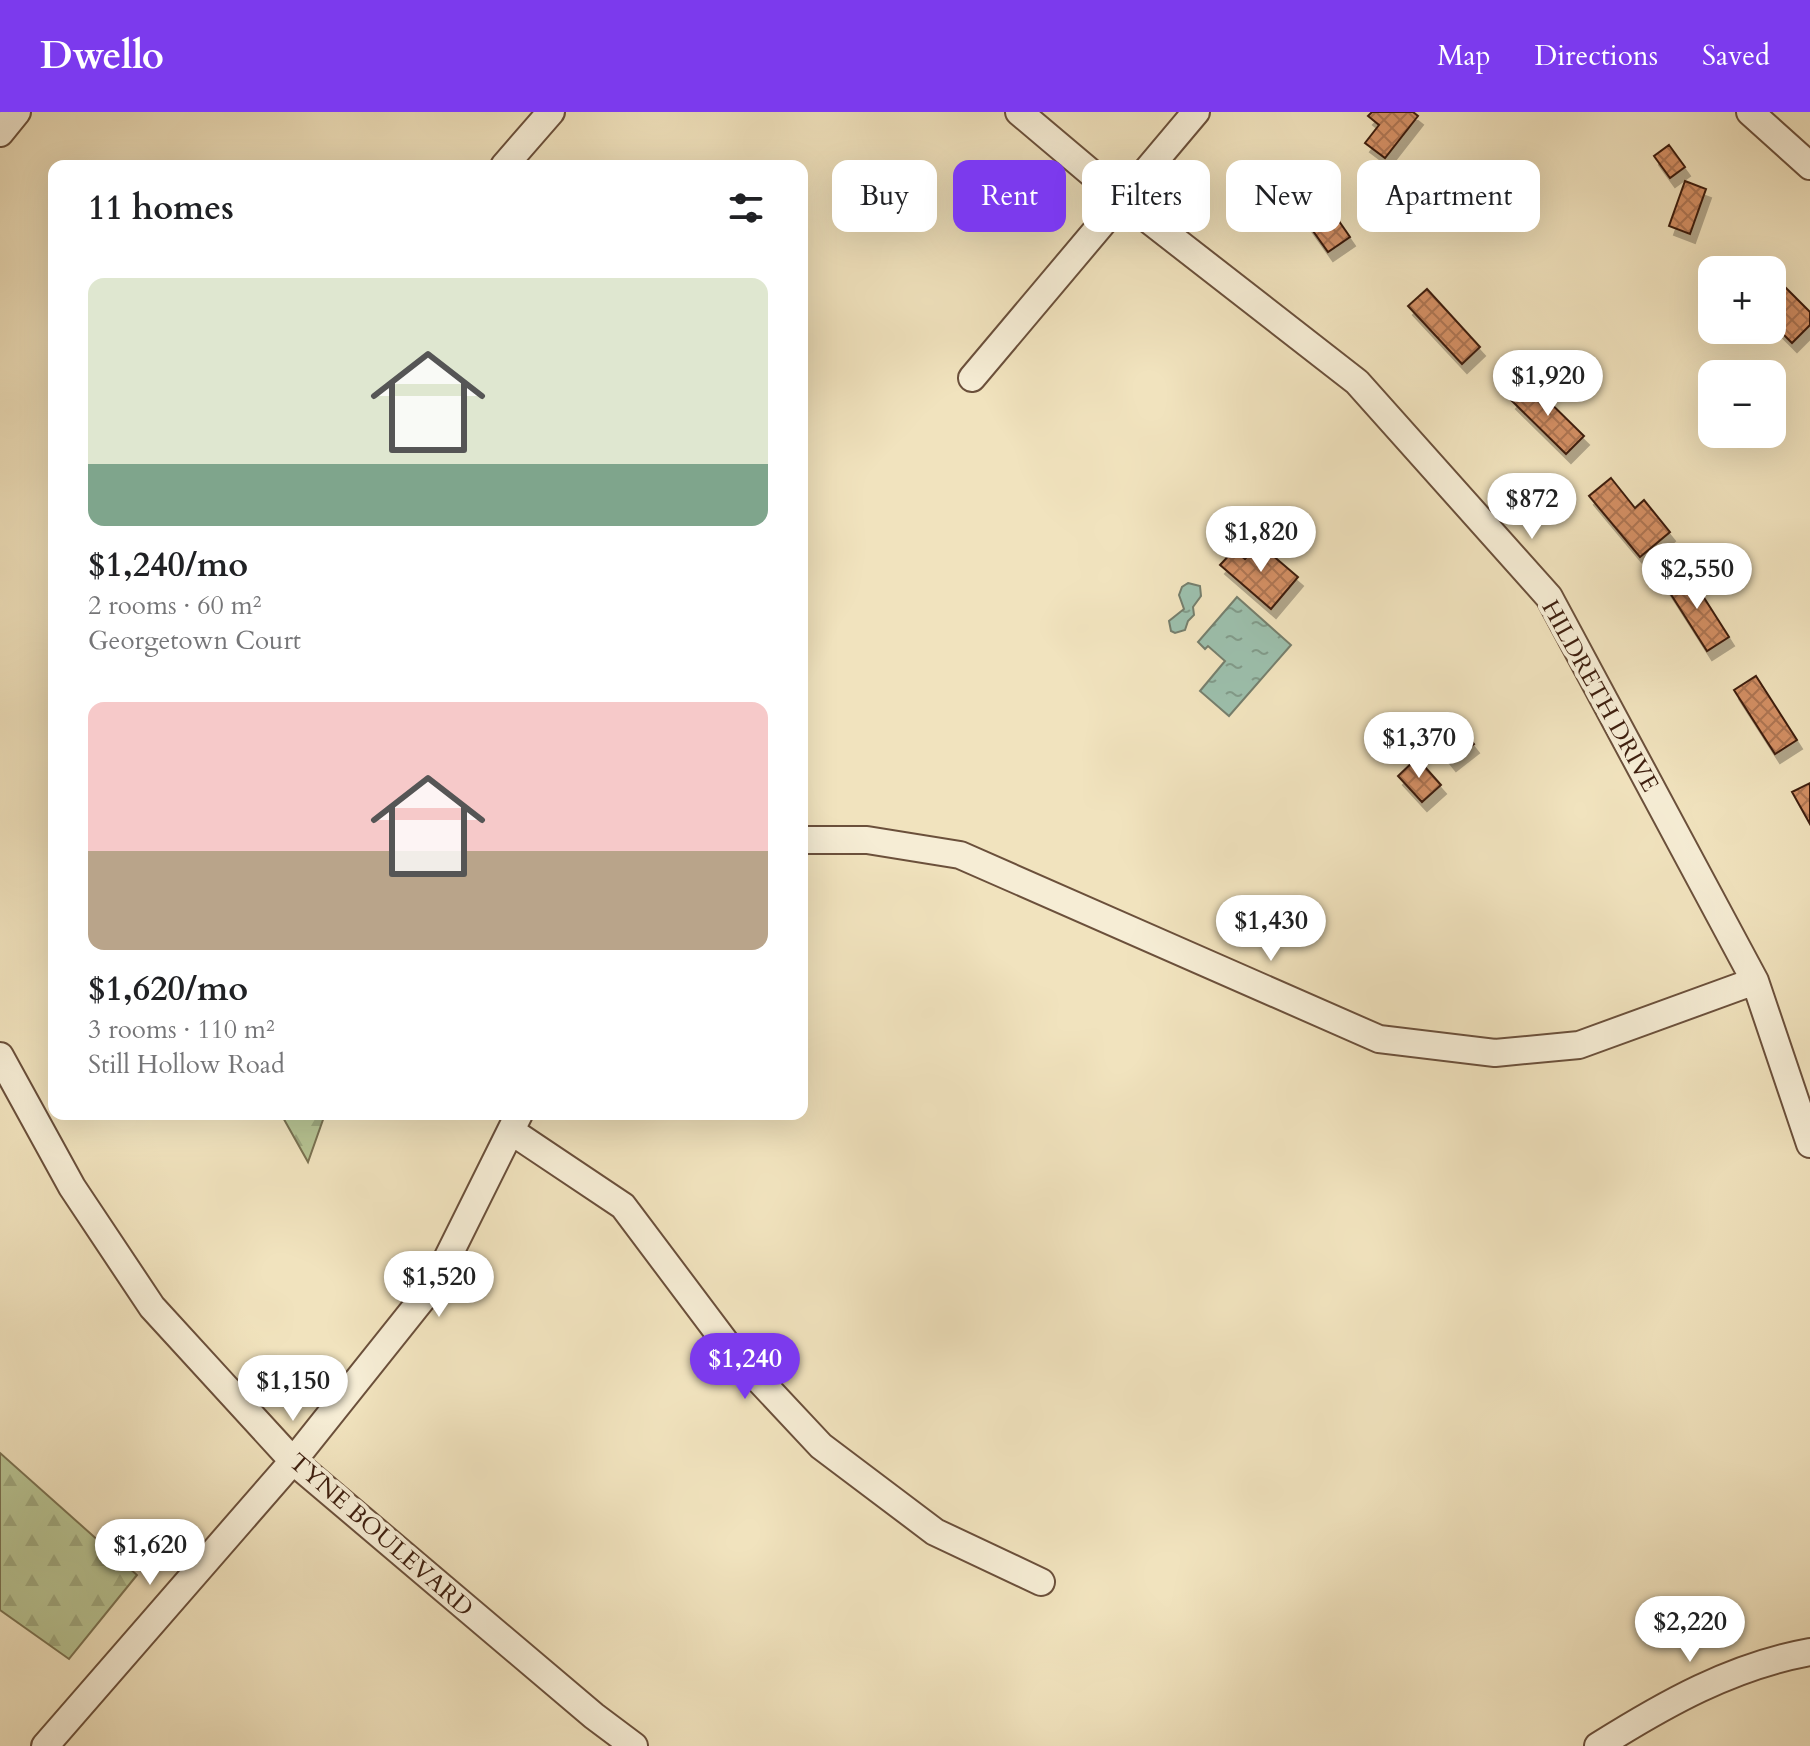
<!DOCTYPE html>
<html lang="en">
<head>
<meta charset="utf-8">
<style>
  body { margin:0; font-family:Cardo,serif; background:#f2f2f2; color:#202124; height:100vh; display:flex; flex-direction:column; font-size:30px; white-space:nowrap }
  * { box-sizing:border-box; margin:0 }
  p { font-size:26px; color:#757577 }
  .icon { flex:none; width:44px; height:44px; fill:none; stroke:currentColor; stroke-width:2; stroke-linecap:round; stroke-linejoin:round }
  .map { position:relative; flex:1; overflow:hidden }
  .side { position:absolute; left:48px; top:48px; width:760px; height:960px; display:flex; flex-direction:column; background:#fff; border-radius:16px; box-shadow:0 8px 32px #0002 }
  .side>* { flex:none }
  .guide { position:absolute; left:832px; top:48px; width:760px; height:72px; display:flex; gap:16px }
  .tools { position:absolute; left:1698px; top:144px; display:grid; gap:16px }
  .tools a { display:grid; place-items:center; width:88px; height:88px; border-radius:16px; background:#fff; box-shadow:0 8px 32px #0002; font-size:40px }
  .price { position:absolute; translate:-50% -68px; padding:0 18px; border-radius:28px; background:#fff; color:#222; font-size:26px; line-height:52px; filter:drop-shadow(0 2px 4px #0008) }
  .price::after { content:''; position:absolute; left:50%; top:48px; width:24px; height:18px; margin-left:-12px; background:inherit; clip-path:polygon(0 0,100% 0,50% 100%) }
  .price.selected { background:#7c3aed; color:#fff }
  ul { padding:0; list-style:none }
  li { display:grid; align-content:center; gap:16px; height:424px; padding:0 40px }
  li span { display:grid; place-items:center; height:248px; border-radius:16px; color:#555 }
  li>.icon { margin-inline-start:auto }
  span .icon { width:144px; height:144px; fill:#fffc; stroke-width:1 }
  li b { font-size:34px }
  h2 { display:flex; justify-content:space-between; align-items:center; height:96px; padding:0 40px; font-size:34px }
  .pill { padding:0 28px; border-radius:16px; background:#fff; box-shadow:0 8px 32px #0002; font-size:28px; line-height:72px }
  .pill.selected { background:#7c3aed; color:#fff }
  header { display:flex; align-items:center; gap:48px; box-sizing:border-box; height:112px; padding:0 40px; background:#7c3aed; color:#fff }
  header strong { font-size:38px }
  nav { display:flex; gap:44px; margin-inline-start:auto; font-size:28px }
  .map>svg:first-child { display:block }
</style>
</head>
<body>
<header>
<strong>Dwello</strong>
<nav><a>Map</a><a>Directions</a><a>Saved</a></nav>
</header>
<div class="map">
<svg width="1810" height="1634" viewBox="0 0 1810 1634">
  <defs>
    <pattern id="forest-firs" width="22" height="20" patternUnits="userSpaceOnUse" patternTransform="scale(2)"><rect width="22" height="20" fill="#b8c493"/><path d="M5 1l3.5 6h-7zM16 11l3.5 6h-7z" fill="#9fa87e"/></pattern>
    <pattern id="water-ripples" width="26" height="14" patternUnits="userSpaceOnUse" patternTransform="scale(2)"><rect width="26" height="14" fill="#9cbfac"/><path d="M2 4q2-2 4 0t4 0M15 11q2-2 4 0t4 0" fill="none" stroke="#819b8a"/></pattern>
    <pattern id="building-cross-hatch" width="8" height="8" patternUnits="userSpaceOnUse" patternTransform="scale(2)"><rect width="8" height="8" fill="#d49065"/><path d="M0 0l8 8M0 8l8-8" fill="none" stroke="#ad7552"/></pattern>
    <filter id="shadow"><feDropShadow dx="5" dy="9" stdDeviation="0" flood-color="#0004"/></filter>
  </defs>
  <rect width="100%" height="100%" fill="#f1e3be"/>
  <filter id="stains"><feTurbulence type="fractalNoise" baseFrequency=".0025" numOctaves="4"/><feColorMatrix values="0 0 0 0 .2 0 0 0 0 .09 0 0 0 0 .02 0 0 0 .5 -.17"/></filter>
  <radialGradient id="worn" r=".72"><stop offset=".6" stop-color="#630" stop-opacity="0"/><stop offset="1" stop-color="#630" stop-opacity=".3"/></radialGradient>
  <!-- forest -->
  <path fill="url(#forest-firs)" stroke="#7b7251" stroke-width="2" d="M 281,1002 L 325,1002 L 308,1050 Z
    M 0,1341 L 137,1463 L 69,1547 L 0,1498 Z"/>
  <!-- water -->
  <path fill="url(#water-ripples)" stroke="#767f6d" stroke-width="2" d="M 1188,471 L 1200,474 L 1201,484 L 1193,495 L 1194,503 L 1188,509 L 1185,518 L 1175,521 L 1171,519 L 1169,509 L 1184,497 L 1179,483 L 1182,475 Z
    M 1237,485 L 1291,533 L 1229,604 L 1200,579 L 1225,549 L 1208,534 L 1205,537 L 1198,530 Z"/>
  <!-- building -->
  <path fill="url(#building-cross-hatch)" stroke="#3e1f0f" stroke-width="2" filter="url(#shadow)" d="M 1372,0 L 1413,0 L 1418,4 L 1385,46 L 1365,31 L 1379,13 L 1368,4 Z
    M 1669,33 L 1685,55 L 1670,66 L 1654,44 Z
    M 1307,63 L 1350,125 L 1328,140 L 1291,88 L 1296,85 L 1289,76 Z
    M 1685,69 L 1706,77 L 1690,122 L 1669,114 Z
    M 1772,162 L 1810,200 L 1810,213 L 1792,231 L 1775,214 L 1772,215 L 1774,199 Z
    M 1427,177 L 1480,235 L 1462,252 L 1408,194 Z
    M 1529,270 L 1584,324 L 1566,342 L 1511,288 Z
    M 1611,366 L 1635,396 L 1644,388 L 1670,420 L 1640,445 L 1589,384 Z
    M 1258,431 L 1298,465 L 1271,497 L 1220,453 L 1234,438 L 1245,447 Z
    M 1687,459 L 1729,525 L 1707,539 L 1665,473 Z
    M 1756,564 L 1797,628 L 1775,642 L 1734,578 Z
    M 1461,616 L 1474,632 L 1451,650 L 1438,634 Z
    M 1417,646 L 1441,673 L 1422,690 L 1398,664 Z
    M 1810,671 L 1810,712 L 1792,680 Z"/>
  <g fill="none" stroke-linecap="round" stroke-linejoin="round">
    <!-- minor casing -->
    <g stroke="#6b503b" stroke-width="30">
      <path id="minor" d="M 1019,0 L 1122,87 L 1357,270 L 1549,485 L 1755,869 L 1810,1032
        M 1750,0 L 1810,54
        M 0,21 L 17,0
        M 504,54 L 551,0
        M 972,266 L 1196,0
        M 802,728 L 867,728 L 960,743 L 1379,927 L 1495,941 L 1579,933 L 1755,869
        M 0,944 L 72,1075 L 152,1195 L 293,1349 L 594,1604 L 634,1634
        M 511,1019 L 623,1094 L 732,1239 L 821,1334 L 935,1420 L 1041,1470
        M 45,1634 L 293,1349 L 435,1171 L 519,1002
        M 1598,1634 C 1665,1592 1732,1554 1810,1540"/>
    </g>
    <!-- minor -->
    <use href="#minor" stroke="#f6edd5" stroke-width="26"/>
  </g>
  <g text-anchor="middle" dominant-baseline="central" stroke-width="8" stroke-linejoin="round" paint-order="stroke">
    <!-- street labels -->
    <g font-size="24" fill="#3e1f0f" stroke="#f6edd5">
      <text transform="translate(1600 584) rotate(61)">HILDRETH DRIVE</text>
      <text transform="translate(381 1423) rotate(41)">TYNE BOULEVARD</text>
    </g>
  </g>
  <rect width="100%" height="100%" filter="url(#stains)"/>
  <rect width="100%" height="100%" fill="url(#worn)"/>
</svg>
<div class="tools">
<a>+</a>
<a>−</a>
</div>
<b class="price" style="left:1548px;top:306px">$1,920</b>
<b class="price" style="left:1532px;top:429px">$872</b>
<b class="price" style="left:1261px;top:462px">$1,820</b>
<b class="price" style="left:1697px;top:499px">$2,550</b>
<b class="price" style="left:1419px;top:668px">$1,370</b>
<b class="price" style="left:1271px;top:851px">$1,430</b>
<b class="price" style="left:439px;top:1207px">$1,520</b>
<b class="price selected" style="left:745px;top:1289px">$1,240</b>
<b class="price" style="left:293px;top:1311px">$1,150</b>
<b class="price" style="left:150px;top:1475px">$1,620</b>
<b class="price" style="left:1690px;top:1552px">$2,220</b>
<div class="guide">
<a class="pill">Buy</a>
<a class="pill selected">Rent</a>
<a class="pill">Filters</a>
<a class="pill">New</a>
<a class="pill">Apartment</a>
</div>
<section class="side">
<h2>11 homes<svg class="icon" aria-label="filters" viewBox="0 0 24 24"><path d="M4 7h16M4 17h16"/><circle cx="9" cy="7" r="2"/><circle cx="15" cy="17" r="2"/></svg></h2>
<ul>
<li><span style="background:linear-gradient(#dfe7d0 75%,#7fa58c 0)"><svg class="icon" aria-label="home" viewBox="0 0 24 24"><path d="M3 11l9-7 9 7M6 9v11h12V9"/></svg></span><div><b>$1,240/mo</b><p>2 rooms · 60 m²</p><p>Georgetown Court</p></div></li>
<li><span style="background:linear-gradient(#f6c9c9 60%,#b9a48a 0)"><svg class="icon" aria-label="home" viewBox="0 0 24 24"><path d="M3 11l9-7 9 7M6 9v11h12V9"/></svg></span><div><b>$1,620/mo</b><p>3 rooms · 110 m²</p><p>Still Hollow Road</p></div></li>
</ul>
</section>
</div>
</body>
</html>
